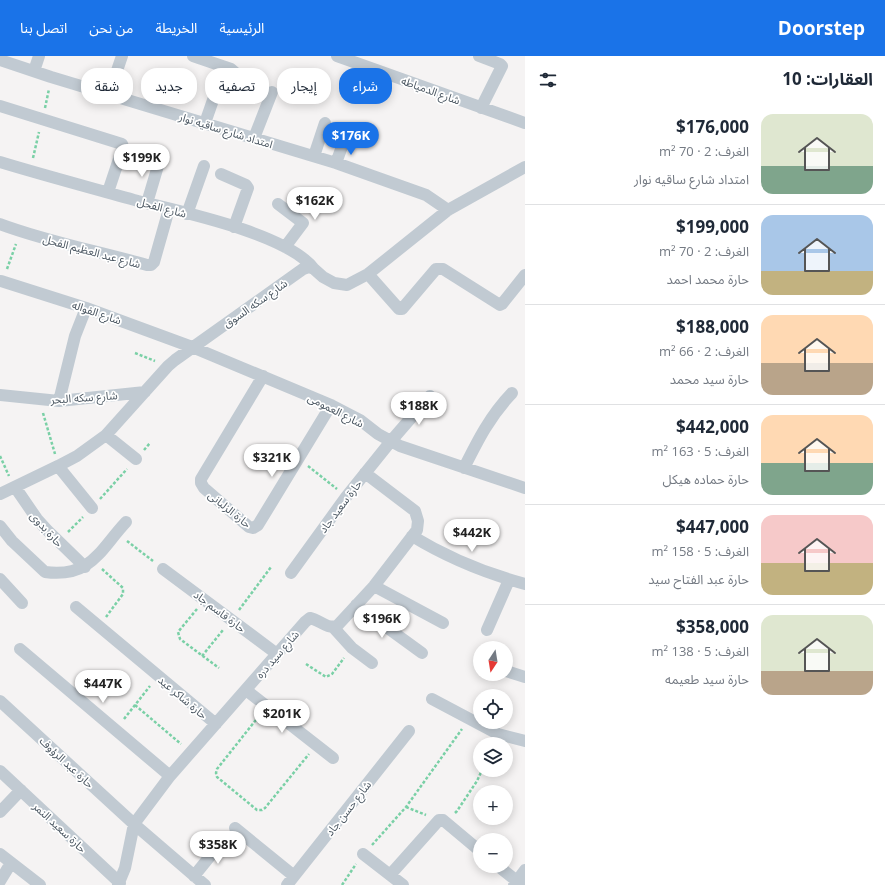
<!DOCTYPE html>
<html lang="ar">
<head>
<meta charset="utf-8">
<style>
  body { margin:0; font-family:"Open Sans","Noto Sans Arabic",sans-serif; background:#f2f2f3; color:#1f2937; direction:rtl; height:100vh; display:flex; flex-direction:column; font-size:15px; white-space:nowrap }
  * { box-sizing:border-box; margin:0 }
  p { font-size:13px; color:#747a83 }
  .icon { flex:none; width:22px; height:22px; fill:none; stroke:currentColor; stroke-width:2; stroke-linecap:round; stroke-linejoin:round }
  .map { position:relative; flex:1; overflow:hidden; direction:ltr }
  .drawer { display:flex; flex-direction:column; background:#fff; width:360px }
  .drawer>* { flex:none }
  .banner { position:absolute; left:12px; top:12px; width:380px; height:36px; direction:rtl; display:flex; gap:8px }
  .needle { width:26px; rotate:192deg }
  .controls { position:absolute; left:473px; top:585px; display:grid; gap:8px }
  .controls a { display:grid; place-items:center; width:40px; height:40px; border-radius:50%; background:#fff; box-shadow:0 2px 10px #0003; font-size:20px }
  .price { position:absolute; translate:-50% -34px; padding:0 9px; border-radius:14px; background:#fff; color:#222; font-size:13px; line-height:26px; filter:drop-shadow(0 1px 2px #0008) }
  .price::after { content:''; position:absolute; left:50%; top:24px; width:12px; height:9px; margin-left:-6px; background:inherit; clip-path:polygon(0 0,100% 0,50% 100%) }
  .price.selected { background:#1a73e8; color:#fff }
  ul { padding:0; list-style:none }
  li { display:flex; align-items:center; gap:12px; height:100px; padding:0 12px }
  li+li { border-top:1px solid #e0e1e3 }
  li span { display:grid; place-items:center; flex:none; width:112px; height:80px; border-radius:12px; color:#555 }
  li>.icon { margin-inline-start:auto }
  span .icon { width:48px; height:48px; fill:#fffc; stroke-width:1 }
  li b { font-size:17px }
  h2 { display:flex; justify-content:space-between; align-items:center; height:48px; padding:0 12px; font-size:17px }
  .pill { padding:0 14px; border-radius:16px; background:#fff; box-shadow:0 2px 10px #0003; font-size:14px; line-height:36px }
  .pill.selected { background:#1a73e8; color:#fff }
  header { display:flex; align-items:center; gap:24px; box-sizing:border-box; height:56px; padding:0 20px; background:#1a73e8; color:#fff }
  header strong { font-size:19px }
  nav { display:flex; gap:22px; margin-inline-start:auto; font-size:14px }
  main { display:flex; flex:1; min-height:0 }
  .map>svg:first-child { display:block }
</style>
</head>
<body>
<header>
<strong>Doorstep</strong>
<nav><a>الرئيسية</a><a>الخريطة</a><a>من نحن</a><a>اتصل بنا</a></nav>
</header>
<main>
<section class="drawer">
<h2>العقارات: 10<svg class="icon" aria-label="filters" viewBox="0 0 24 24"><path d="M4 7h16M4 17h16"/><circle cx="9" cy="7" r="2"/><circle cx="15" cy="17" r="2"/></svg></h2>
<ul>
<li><span style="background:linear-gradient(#dfe7d0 65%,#7fa58c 0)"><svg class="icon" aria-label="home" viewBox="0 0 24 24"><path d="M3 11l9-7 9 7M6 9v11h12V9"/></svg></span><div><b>$176,000</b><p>الغرف: 2 · 70 m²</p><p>امتداد شارع ساقيه نوار</p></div></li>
<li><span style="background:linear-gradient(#a9c7e8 70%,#c2b280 0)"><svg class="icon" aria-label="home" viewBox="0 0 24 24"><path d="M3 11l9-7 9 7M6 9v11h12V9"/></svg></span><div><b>$199,000</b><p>الغرف: 2 · 70 m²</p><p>حارة محمد احمد</p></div></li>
<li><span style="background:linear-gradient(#ffd9b3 60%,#b9a48a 0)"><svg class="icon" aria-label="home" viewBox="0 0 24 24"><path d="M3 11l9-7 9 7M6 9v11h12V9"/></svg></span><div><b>$188,000</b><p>الغرف: 2 · 66 m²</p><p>حارة سيد محمد</p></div></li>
<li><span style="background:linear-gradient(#ffd9b3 60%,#7fa58c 0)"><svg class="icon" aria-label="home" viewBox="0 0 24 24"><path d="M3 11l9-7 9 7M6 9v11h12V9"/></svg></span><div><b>$442,000</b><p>الغرف: 5 · 163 m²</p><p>حارة حماده هيكل</p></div></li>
<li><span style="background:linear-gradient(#f6c9c9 60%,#c2b280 0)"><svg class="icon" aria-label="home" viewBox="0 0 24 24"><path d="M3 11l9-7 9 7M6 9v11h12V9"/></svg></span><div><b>$447,000</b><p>الغرف: 5 · 158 m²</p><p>حارة عبد الفتاح سيد</p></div></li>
<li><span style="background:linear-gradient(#dfe7d0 70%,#b9a48a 0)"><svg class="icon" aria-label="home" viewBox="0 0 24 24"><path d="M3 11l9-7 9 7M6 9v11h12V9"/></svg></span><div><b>$358,000</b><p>الغرف: 5 · 138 m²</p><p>حارة سيد طعيمه</p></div></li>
</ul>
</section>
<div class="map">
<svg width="525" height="829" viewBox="0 0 525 829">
  <rect width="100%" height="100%" fill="#f5f3f3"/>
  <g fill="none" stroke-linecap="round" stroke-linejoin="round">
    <!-- path -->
    <path stroke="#7ad0a6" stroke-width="2.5" stroke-dasharray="3 2" stroke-linecap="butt" d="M 45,52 L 49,33
      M 33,102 L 39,76
      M 7,213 L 16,188
      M 135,297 L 155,305
      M 43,357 L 55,398
      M 144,394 L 150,387
      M 0,400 L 9,420
      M 308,410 L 337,433
      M 100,443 L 127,413
      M 68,476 L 83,461
      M 127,485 L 153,505
      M 102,513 L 123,532 L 123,538 L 106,561
      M 197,553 L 178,576 L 180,583 L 219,612
      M 239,554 L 271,511
      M 202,600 L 223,574
      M 306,608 L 326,621 L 332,618 L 344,602
      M 135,649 L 181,688
      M 259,660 L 217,713 L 216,717 L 217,721 L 257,754 L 262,754 L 265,752 L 309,698
      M 124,663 L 150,630
      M 406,751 L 426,759
      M 455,757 L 457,755 L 477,725 L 482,714
      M 372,789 L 406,751 L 462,673
      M 342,829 L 356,808"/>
    <!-- street -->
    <path stroke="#c1cad2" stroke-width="12" d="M 193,0 L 231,13 L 238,19 L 257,25
      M 337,0 L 525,67
      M 479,0 L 500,8 L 502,10 L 481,52
      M 0,4 L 51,21 L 336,107 L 426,139 L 448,154
      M 34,15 L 39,0
      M 356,37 L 367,11
      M 109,38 L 122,0
      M 0,50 L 122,88 L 123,91 L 108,136
      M 205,67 L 213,44
      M 254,82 L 272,36
      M 314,100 L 325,67
      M 0,106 C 46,120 92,132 138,145 C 182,156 288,178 314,213
      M 336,107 L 344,85
      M 221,118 L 246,129 L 248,132 L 234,171
      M 147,147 L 160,103
      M 278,148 L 303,167 L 285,191
      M 187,158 L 204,110
      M 0,168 C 48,186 98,195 147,209 L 151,209 L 154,206 L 169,153
      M 368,218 L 399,253 L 402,253 L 436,213 L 443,213 L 500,249 L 502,248 L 525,219
      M 1,225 L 86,252 L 192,291 L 331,349 L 360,364 L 378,378 L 400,390 L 525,432
      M 263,320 L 201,423 L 201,427 L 204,432 L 249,471 L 253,472 L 258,469 L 331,349
      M 0,339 L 59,345 L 145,336
      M 59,345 L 75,280 L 86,252
      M 106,379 L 136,403
      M 58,410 L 92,452
      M 464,412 C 478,384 490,360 512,337
      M 15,431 L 37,463 L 47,474 L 85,511
      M 0,438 L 58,410 L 77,400 L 106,379 L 168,310 L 175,304 L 303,213 L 309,211 L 314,213 L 323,221 L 334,227 L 347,229 L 368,218 L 448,154 L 525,111
      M 0,470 L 12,485 L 45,516 C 91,522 99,495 126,466
      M 412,480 C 448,502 485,517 525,528
      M 163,513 L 277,598
      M 291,517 L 346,441 L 391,385 L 430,340
      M 0,523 L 22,547
      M 374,530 L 443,567
      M 356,549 L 422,597
      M 76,551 L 216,668
      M 333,571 L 352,592 L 372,607
      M 487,574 L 509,524
      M 20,593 L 170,720
      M 506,615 L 525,621
      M 246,634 L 333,702
      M 432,643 L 498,678 L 525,685
      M 0,645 L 134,768 L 205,829
      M 0,715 L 120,827
      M 0,756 L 21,734
      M 235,772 L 294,820
      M 0,798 L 40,829
      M 363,798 L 403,829
      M 498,810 L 522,829
      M 390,819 L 439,764 L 443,764 L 480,795
      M 194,820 L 224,783
      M 0,825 L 11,807
      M 118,829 L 125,812 L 134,768 L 170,720 L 305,566 L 310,562 C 320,564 326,573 337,570 L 374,530 L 417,474 L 418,465 L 415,455 L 365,417
      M 287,829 L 409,675
      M 514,829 L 525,814"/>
  </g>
  <g text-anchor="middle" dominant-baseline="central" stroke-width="3.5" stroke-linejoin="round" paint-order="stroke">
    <!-- street labels -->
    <g font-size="11" fill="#4a5661" stroke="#fff">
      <text transform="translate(431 34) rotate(20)">شارع الدمياطه</text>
      <text transform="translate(226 74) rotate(17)">امتداد شارع ساقيه نوار</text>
      <text transform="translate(162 151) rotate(15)">شارع الفحل</text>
      <text transform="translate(92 195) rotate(15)">شارع عبد العظيم الفحل</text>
      <text transform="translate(255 247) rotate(-35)">شارع سكه السوق</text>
      <text transform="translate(97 256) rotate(19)">شارع الفواله</text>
      <text transform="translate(84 341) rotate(-4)">شارع سكه البحر</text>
      <text transform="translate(336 354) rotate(27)">شارع العمومى</text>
      <text transform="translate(340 450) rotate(-53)">حارة سعيد جاد</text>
      <text transform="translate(230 453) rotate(39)">حارة الزلبانى</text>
      <text transform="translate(47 473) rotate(48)">حارة بدوى</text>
      <text transform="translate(220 555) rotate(37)">حارة قاسم جاد</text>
      <text transform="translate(277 598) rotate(-49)">شارع سيد دره</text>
      <text transform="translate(183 641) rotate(40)">حارة شاكر عيد</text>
      <text transform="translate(67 706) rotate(43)">حارة عبد الرؤوف</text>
      <text transform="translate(348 752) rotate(-52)">شارع حسن جاد</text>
      <text transform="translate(60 771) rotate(43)">حارة سعيد النمر</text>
    </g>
  </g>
</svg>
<div class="controls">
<a><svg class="needle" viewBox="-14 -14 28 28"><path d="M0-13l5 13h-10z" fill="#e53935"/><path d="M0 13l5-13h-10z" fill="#747a83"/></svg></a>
<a><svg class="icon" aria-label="locate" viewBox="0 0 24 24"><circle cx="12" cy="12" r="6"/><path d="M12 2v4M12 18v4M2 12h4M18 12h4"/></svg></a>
<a><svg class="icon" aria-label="layers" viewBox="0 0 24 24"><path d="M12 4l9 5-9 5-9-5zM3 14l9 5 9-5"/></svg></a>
<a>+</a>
<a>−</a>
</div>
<b class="price selected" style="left:351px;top:100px">$176K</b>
<b class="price" style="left:142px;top:122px">$199K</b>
<b class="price" style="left:315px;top:165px">$162K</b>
<b class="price" style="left:419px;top:370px">$188K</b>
<b class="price" style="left:272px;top:422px">$321K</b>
<b class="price" style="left:472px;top:497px">$442K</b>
<b class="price" style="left:382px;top:583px">$196K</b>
<b class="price" style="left:103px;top:648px">$447K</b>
<b class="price" style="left:282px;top:678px">$201K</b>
<b class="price" style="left:218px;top:809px">$358K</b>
<div class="banner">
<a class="pill selected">شراء</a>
<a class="pill">إيجار</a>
<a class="pill">تصفية</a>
<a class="pill">جديد</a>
<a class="pill">شقة</a>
</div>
</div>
</main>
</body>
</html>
